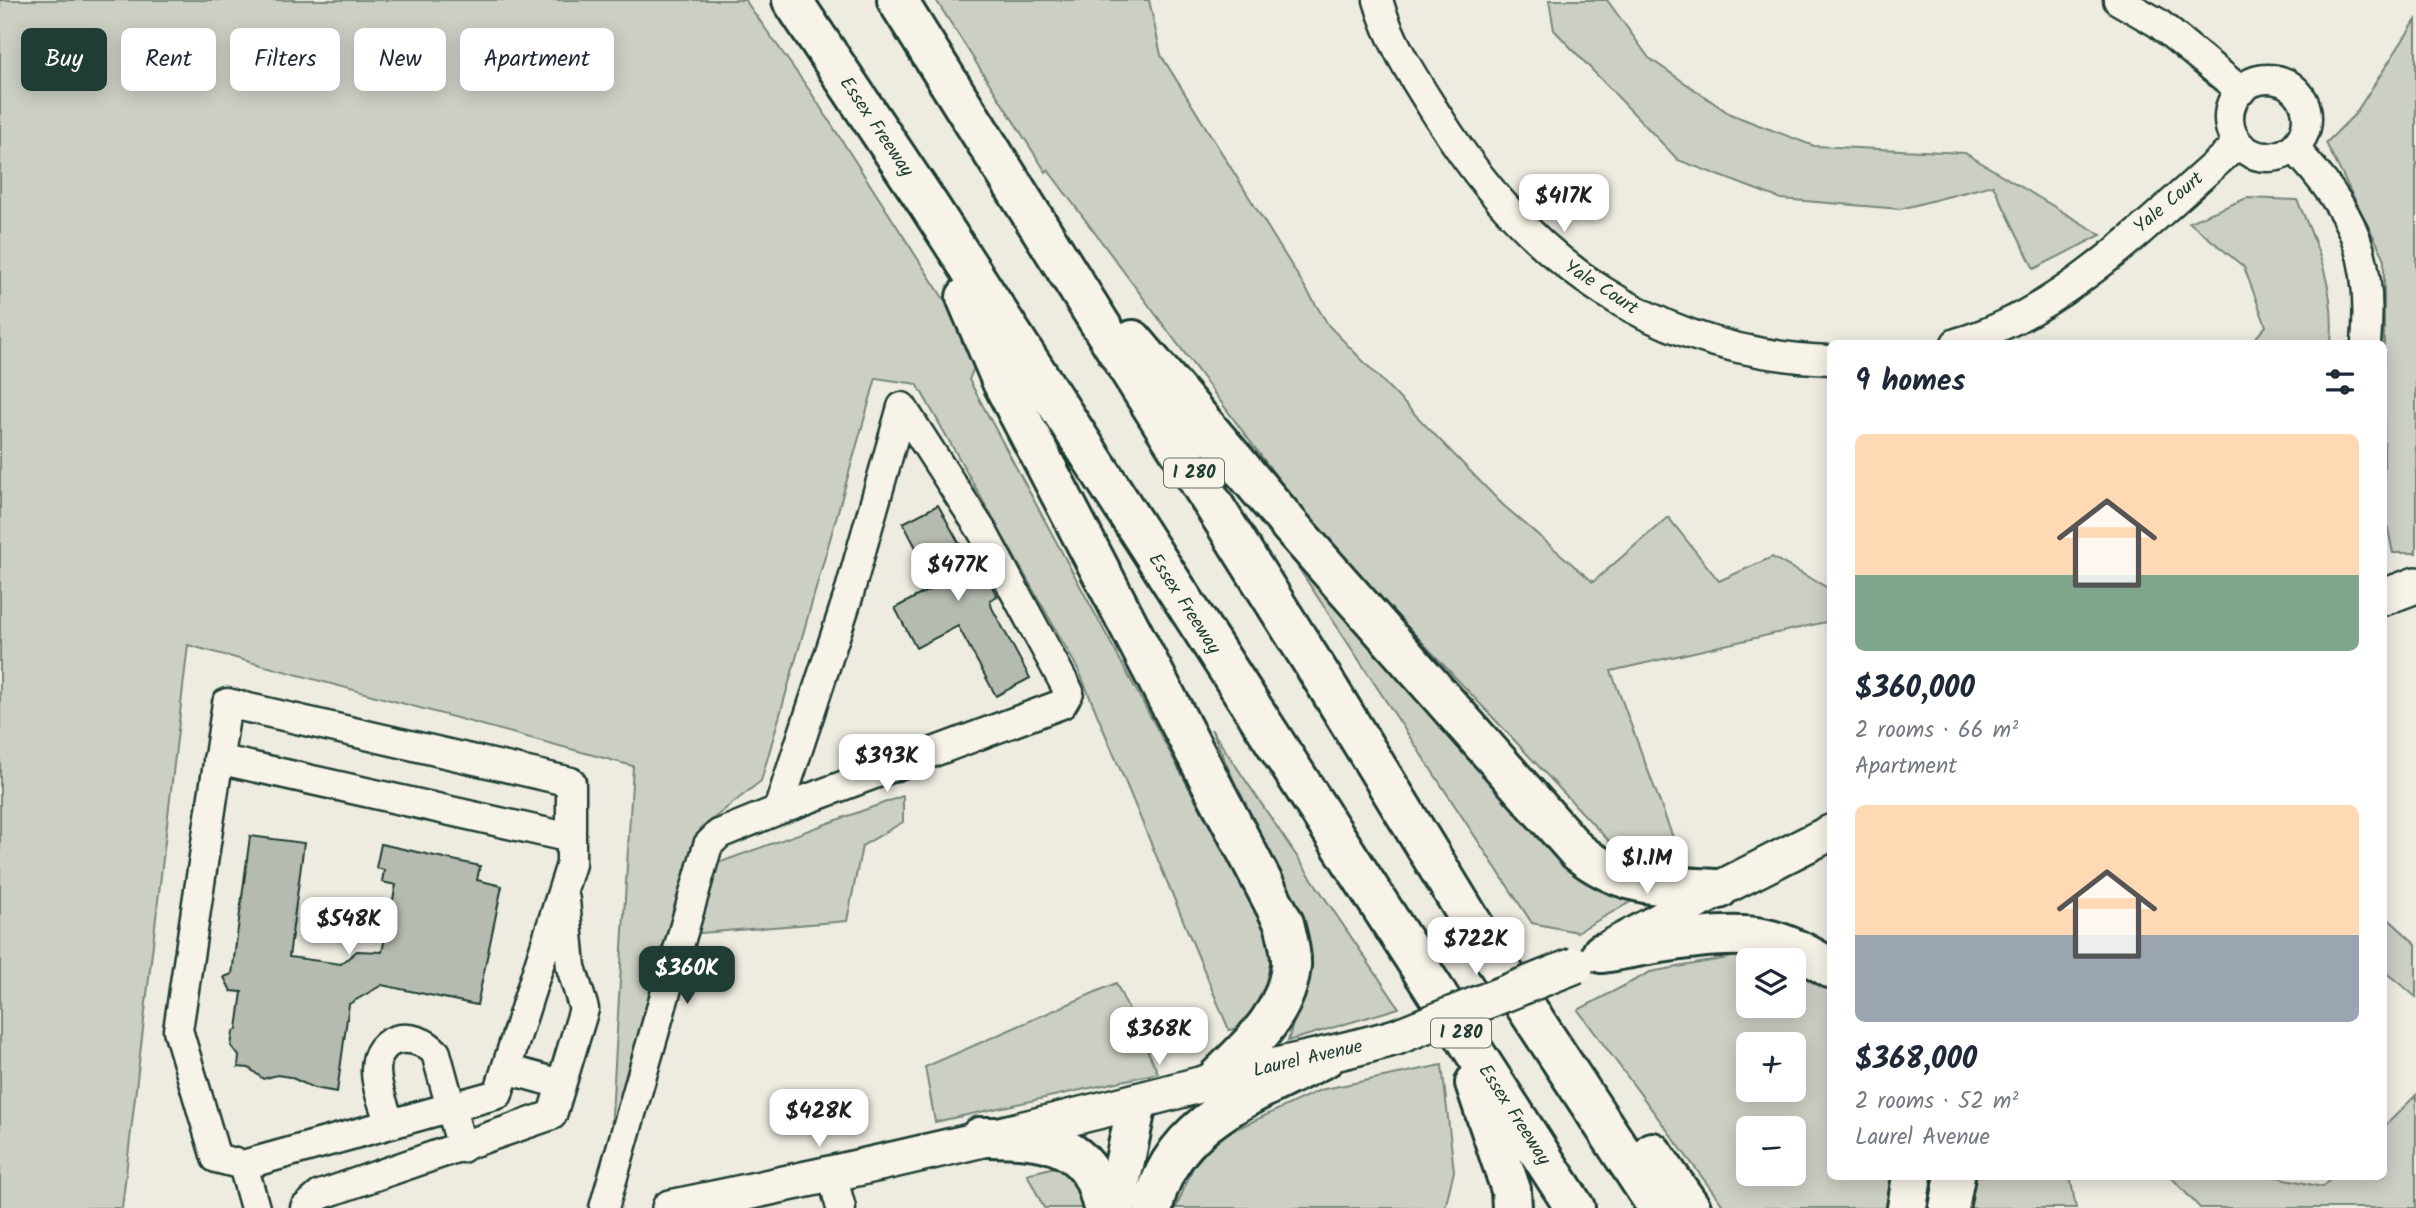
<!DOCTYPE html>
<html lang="en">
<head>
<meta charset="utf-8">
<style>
  body { margin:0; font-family:Kalam,sans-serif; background:#f2f2f3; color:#1f2937; height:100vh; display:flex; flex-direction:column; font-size:26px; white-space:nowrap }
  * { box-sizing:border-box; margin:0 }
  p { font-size:23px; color:#747a83 }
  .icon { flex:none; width:38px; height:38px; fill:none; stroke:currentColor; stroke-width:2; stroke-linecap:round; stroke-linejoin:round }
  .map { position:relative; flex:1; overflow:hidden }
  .drawer { position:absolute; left:1827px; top:340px; width:560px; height:840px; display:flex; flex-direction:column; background:#fff; border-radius:10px; box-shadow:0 4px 18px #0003 }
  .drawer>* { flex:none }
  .banner { position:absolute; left:21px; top:28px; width:665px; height:63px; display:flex; gap:14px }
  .controls { position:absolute; left:1736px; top:948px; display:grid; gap:14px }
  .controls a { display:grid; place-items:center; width:70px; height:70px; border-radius:10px; background:#fff; box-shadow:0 4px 18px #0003; font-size:35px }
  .price { position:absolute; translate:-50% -60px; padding:0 16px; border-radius:14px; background:#fff; color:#222; font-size:23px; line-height:46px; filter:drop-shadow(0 2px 4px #0008) }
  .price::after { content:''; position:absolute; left:50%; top:42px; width:21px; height:16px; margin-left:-10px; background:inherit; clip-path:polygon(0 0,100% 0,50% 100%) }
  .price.active { background:#1f3d34; color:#fff }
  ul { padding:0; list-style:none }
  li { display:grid; align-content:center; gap:14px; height:371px; padding:0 28px }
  li span { display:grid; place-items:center; height:217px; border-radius:10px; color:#555 }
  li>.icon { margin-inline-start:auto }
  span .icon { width:126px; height:126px; fill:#fffc; stroke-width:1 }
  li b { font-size:30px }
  h2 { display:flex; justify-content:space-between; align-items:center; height:84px; padding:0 28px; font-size:30px }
  .chip { padding:0 24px; border-radius:10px; background:#fff; box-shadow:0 4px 18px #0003; font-size:24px; line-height:63px }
  .chip.active { background:#1f3d34; color:#fff }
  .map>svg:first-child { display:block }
</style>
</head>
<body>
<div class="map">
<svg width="2416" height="1208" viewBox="0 0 2416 1208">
  <rect width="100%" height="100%" fill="#eeece1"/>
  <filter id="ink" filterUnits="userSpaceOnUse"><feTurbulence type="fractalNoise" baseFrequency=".0143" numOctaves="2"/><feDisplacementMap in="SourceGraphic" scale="14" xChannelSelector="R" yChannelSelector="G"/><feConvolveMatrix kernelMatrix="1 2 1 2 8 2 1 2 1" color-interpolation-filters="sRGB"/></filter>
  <g filter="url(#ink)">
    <!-- green -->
    <path fill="#cccfc4" stroke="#76867c" stroke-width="2" fill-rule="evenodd" d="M 0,0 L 745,0 L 810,91 L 979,354 L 969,380 L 1284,964 L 1249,1026 L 1229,1030 L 1079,671 L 917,384 L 876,378 L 761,781 L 700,829 L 718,863 L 903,796 L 903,822 L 862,846 L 847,921 L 676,935 L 608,1180 L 633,766 L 188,645 L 122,1208 L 0,1208 Z
      M 936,0 L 1149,0 L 1161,55 L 1329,326 L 1503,505 L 1593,582 L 1668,517 L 1719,581 L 1772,557 L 1830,589 L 1830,621 L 1611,671 L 1682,862 L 1660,872 L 1637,871 L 1314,527 L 1048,170 L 1046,172 Z
      M 1549,0 L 1607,0 L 1649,58 L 1730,114 L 1814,146 L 1965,153 L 2101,235 L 2034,269 L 1993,185 L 1900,209 L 1781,199 L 1678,160 L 1554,30 Z
      M 2416,20 L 2416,553 L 2393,553 L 2384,510 L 2384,257 L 2326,143 L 2355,114 Z
      M 2247,198 L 2297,200 C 2318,246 2336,291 2331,343 L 2251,343 L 2266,326 L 2244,267 L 2189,222 Z
      M 1286,549 L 1634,900 L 1577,932 L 1532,923 Z
      M 1211,729 L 1399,1008 L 1288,1041 L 1312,958 Z
      M 2384,915 L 2416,944 L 2416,997 L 2384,971 Z
      M 1744,955 L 1768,961 L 1748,961 L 1748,1006 L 1794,1006 L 1794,967 L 1830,990 L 1830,1176 L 1891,1176 L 1890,1208 L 1725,1208 L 1578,1010 L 1650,972 ZM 1748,1045 L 1794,1045 L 1794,1090 L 1748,1090 ZM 1748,1129 L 1794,1129 L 1794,1174 L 1748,1174 Z
      M 1116,983 L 1158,1073 L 935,1122 L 925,1067 Z
      M 1442,1065 L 1454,1171 L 1445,1208 L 1176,1208 L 1202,1145 L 1320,1090 Z
      M 2416,1095 L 2416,1208 L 2200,1208 L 2170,1176 L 2273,1176 L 2322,1187 L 2334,1176 L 2384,1176 L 2384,1127 Z
      M 1063,1165 L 1090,1208 L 1044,1208 L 1027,1174 Z
      M 1969,1176 L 2070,1176 L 2076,1208 L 1965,1208 Z"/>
    <!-- building -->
    <path fill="#b5bbb0" stroke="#1f3d34" stroke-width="2" d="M 938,505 L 975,572 L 983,569 L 997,596 L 990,600 L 992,608 L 1030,678 L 996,696 L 958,626 L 916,648 L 895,608 L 936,586 L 903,523 Z
      M 250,836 L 304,843 L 289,957 L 341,964 L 357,951 L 382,952 L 396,885 L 382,882 L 384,870 L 376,868 L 381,844 L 480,866 L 477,880 L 502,886 L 477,1005 L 382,985 L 349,1004 L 337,1092 L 314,1088 L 290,1077 L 277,1075 L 263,1079 L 249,1068 L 238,1067 L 239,1056 L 231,1046 L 233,1032 L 237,1029 L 242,992 L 231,991 L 224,977 L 232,974 Z"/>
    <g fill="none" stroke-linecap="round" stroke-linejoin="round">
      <!-- minor casing -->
      <g stroke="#1f3d34" stroke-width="33">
        <path id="minor" d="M 1378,0 C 1390,43 1415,80 1439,118 C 1531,264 1654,353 1830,360
          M 2118,0 L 2158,23 L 2241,91
          M2229 118a39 39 0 1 1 78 0a39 39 0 1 1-78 0Z
          M 2294,148 C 2353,211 2374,256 2366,343
          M 1956,343 C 2064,313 2154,216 2238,144
          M 902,407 L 982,531 L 1069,692 L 1062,704 L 778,810 L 848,597 Z
          M 227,703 L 571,782 L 571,864 L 498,1094 L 243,1165 L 216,1158 L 178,1030 Z
          M 218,759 L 571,838
          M 506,1069 L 561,1084
          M 390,1124 C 385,1108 376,1088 376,1070 C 376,1034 415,1030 436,1053 L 462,1148
          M 243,1165 L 255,1208
          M 832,1175 L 841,1208
          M 305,1208 L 320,1195 L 552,1115 L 584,1009 L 571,967 L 565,900
          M 604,1208 L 708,845 L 719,834 L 778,810"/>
      </g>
      <!-- major casing -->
      <g stroke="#1f3d34" stroke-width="40">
        <path id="major" d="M 2384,597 L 2416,585
          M 1610,948 L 1719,889 L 1830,833
          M 670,1208 C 851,1171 1032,1129 1211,1082 C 1272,1065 1335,1055 1396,1037"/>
      </g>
      <!-- highway casing -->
      <g stroke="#1f3d34" stroke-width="44">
        <path id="highway" d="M 792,0 L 928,204 L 1575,1208
          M 897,0 L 1329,689 L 1488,949 L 1658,1208
          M 966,297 L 1002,382 L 1284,923 C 1287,936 1292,952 1291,966 C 1286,1016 1248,1047 1214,1081
          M 1133,340 L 1293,529 L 1577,851 C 1622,888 1663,886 1719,889
          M 1602,953 C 1647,946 1718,930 1762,938 C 1787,943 1809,955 1830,968
          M 1475,1083 L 1511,1190 L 1512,1208
          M 980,1137 C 1018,1137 1066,1135 1090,1172 C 1097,1182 1100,1196 1103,1208
          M 1652,1152 L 1691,1208
          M 1115,1208 L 1137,1103
          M 1153,1208 C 1169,1122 1256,1093 1326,1057
          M 1907,1208 L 1912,1176
          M 1949,1208 L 1955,1176"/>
      </g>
      <!-- minor -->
      <use href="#minor" stroke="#f7f3e8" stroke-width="28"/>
      <!-- major -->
      <use href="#major" stroke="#f7f3e8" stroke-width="35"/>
      <!-- highway -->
      <use href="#highway" stroke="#f7f3e8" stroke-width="38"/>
      <!-- major-bridge casing -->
      <g stroke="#1f3d34" stroke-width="40" stroke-linecap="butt">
        <path id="major-bridge" d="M 1396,1037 L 1576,965"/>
      </g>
      <!-- major-bridge -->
      <use href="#major-bridge" stroke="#f7f3e8" stroke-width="35"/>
    </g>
  </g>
  <g text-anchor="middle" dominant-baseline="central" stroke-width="6" stroke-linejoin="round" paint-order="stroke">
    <!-- shield labels -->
    <g fill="#f7f3e8" stroke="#60746a" stroke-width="2">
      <rect x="1164" y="458.5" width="60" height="29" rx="5"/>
      <rect x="1431" y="1018.5" width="60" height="29" rx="5"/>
    </g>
    <g font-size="18" font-weight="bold" fill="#1f3d34">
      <text x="1194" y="473">I 280</text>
      <text x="1461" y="1033">I 280</text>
    </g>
    <!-- street labels -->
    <g font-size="19" fill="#1f3d34" stroke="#f7f3e8">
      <text transform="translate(876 127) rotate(56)">Essex Freeway</text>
      <text transform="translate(2169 203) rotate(-40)">Yale Court</text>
      <text transform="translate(1601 288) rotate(33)">Yale Court</text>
      <text transform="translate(1184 604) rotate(57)">Essex Freeway</text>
      <text transform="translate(1308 1059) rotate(-13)">Laurel Avenue</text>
      <text transform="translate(1514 1115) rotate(57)">Essex Freeway</text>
    </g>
  </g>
</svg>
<div class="controls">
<a><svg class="icon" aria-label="layers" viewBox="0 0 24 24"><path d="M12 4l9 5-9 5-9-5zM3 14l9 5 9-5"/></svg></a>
<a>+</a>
<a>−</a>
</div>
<b class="price" style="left:1564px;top:234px">$417K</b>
<b class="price" style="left:958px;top:603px">$477K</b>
<b class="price" style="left:887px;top:794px">$393K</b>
<b class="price" style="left:1647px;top:896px">$1.1M</b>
<b class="price" style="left:349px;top:957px">$548K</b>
<b class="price" style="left:1476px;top:977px">$722K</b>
<b class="price active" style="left:687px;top:1006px">$360K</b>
<b class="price" style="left:1159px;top:1067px">$368K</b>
<b class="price" style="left:819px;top:1149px">$428K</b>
<div class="banner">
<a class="chip active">Buy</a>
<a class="chip">Rent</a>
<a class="chip">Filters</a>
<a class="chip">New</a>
<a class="chip">Apartment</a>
</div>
<section class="drawer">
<h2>9 homes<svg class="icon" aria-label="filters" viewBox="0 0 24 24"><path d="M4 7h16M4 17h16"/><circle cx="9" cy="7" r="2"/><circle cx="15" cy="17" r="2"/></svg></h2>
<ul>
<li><span style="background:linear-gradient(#ffd9b3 65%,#7fa58c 0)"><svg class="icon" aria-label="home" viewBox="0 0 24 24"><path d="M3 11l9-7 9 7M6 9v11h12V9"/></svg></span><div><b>$360,000</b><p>2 rooms · 66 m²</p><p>Apartment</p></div></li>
<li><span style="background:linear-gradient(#ffd9b3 60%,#9aa5b1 0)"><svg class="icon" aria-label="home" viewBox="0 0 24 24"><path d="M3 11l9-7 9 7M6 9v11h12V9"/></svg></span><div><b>$368,000</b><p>2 rooms · 52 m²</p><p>Laurel Avenue</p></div></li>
</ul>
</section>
</div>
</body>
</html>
